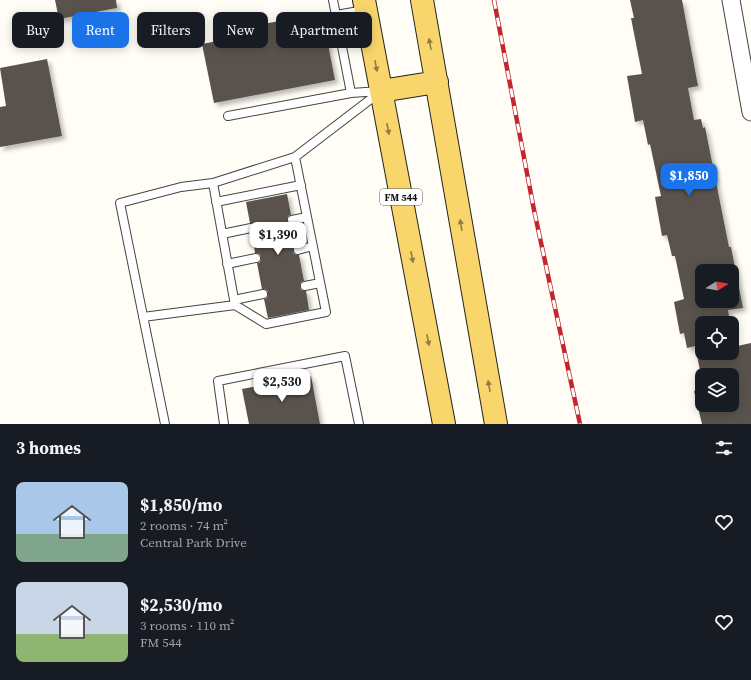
<!DOCTYPE html>
<html lang="en">
<head>
<meta charset="utf-8">
<style>
  body { margin:0; font-family:"Source Serif 4",serif; background:#242831; color:#f1f3f6; height:100vh; display:flex; flex-direction:column; font-size:15px; white-space:nowrap }
  * { box-sizing:border-box; margin:0 }
  p { font-size:13px; color:#9ea1a6 }
  .icon { flex:none; width:22px; height:22px; fill:none; stroke:currentColor; stroke-width:2; stroke-linecap:round; stroke-linejoin:round }
  .map { position:relative; height:424px; overflow:hidden }
  .details { display:flex; flex-direction:column; background:#171b24; flex:1 }
  .details>* { flex:none }
  .top-card { position:absolute; left:12px; top:12px; width:400px; height:36px; display:flex; gap:8px }
  .needle { width:26px; rotate:79deg }
  .buttons { position:absolute; left:695px; top:264px; display:grid; gap:8px }
  .buttons a { display:grid; place-items:center; width:44px; height:44px; border-radius:8px; background:#171b24; box-shadow:0 2px 10px #0003; font-size:20px }
  .price { position:absolute; translate:-50% -34px; padding:0 9px; border-radius:8px; background:#fff; color:#222; font-size:13px; line-height:26px; filter:drop-shadow(0 1px 2px #0008) }
  .price::after { content:''; position:absolute; left:50%; top:24px; width:12px; height:9px; margin-left:-6px; background:inherit; clip-path:polygon(0 0,100% 0,50% 100%) }
  .price.current { background:#1a73e8; color:#fff }
  ul { padding:0; list-style:none }
  li { display:flex; align-items:center; gap:12px; height:100px; padding:0 16px }
  li span { display:grid; place-items:center; flex:none; width:112px; height:80px; border-radius:8px; color:#555 }
  li>.icon { margin-inline-start:auto }
  span .icon { width:48px; height:48px; fill:#fffc; stroke-width:1 }
  li b { font-size:17px }
  h2 { display:flex; justify-content:space-between; align-items:center; height:48px; padding:0 16px; font-size:17px }
  .chip { padding:0 14px; border-radius:8px; background:#171b24; box-shadow:0 2px 10px #0003; font-size:14px; line-height:36px }
  .chip.current { background:#1a73e8; color:#fff }
  .map>svg:first-child { display:block }
</style>
</head>
<body>
<div class="map">
<svg width="751" height="424" viewBox="0 0 751 424">
  <defs>
    <filter id="shadow"><feDropShadow dx="3.5" dy="3.5" stdDeviation="2" flood-color="#0004"/></filter>
  </defs>
  <rect width="100%" height="100%" fill="#fffdf5"/>
  <!-- building -->
  <path fill="#5a524d" fill-rule="evenodd" filter="url(#shadow)" d="M 55,0 L 116,0 L 117,8 L 59,19 Z
    M 630,0 L 682,0 L 698,86 L 688,88 L 694,120 L 701,119 L 703,128 L 705,127 L 729,247 L 731,247 L 743,308 L 728,310 L 730,323 L 702,323 L 702,353 L 732,353 L 732,338 L 733,347 L 751,343 L 751,424 L 702,424 L 694,391 L 702,389 L 702,405 L 732,405 L 732,375 L 702,375 L 702,380 L 695,346 L 687,348 L 684,333 L 680,334 L 674,302 L 684,299 L 675,256 L 672,256 L 667,235 L 662,236 L 655,197 L 661,196 L 650,144 L 648,145 L 643,120 L 635,122 L 627,76 L 642,74 L 631,18 L 634,18 ZM 702,271 L 732,271 L 732,301 L 702,301 Z
    M 322,13 L 335,80 L 214,103 L 202,44 L 259,33 L 258,25 Z
    M 47,59 L 62,136 L 0,147 L 0,107 L 6,106 L 0,68 Z
    M 287,194 L 291,215 L 288,216 L 287,221 L 288,224 L 293,225 L 297,245 L 294,246 L 293,251 L 294,254 L 299,255 L 304,281 L 301,282 L 300,287 L 301,290 L 306,291 L 309,310 L 268,318 L 264,299 L 267,298 L 268,293 L 267,290 L 262,289 L 257,263 L 260,262 L 261,257 L 260,254 L 255,253 L 252,233 L 255,232 L 256,227 L 255,224 L 250,223 L 246,202 Z
    M 311,376 L 320,424 L 249,424 L 242,389 Z"/>
  <g fill="none" stroke-linecap="round" stroke-linejoin="round">
    <!-- lane casing -->
    <g stroke="#444" stroke-width="10">
      <path id="lane" d="M 333,0 L 351,93
        M 336,15 L 365,10
        M 228,116 L 351,93 L 380,91
        M 216,202 L 301,185
        M 292,220 L 307,217
        M 222,234 L 251,228
        M 298,250 L 313,246
        M 227,264 L 256,258
        M 305,286 L 320,283
        M 234,300 L 263,294
        M 235,305 L 266,324 L 326,312 L 295,157
        M 143,317 L 235,305 L 213,183
        M 165,424 L 120,203 L 181,187 L 213,183 L 295,157 L 380,92
        M 224,424 L 218,381 L 345,356 L 359,424"/>
    </g>
    <!-- street casing -->
    <g stroke="#444" stroke-width="19">
      <path id="street" d="M 731,0 L 751,112"/>
    </g>
    <!-- primary casing -->
    <g stroke="#222" stroke-width="24">
      <path id="primary" d="M 364,0 L 444,424
        M 422,0 L 496,424
        M 381,91 L 437,82"/>
    </g>
    <!-- lane -->
    <use href="#lane" stroke="#fff" stroke-width="8"/>
    <!-- street -->
    <use href="#street" stroke="#fff" stroke-width="17"/>
    <!-- primary -->
    <use href="#primary" stroke="#f9d66b" stroke-width="22"/>
    <!-- rail casing -->
    <g stroke="#c4262e" stroke-width="4.5">
      <path id="rail" d="M 494,0 L 534,210 L 580,424"/>
    </g>
    <!-- rail -->
    <use href="#rail" stroke="#fff" stroke-width="3" stroke-dasharray="9" stroke-linecap="butt"/>
  </g>
  <!-- one-way arrows -->
  <defs><path id="oneway-solid" d="M-6-.8H1V-3.2L6.5 0L1 3.2V.8H-6Z"/></defs>
  <g fill="#917d42">
    <use href="#oneway-solid" transform="translate(430 44) rotate(-100)"/>
    <use href="#oneway-solid" transform="translate(376 66) rotate(79)"/>
    <use href="#oneway-solid" transform="translate(388 129) rotate(79)"/>
    <use href="#oneway-solid" transform="translate(461 225) rotate(-99)"/>
    <use href="#oneway-solid" transform="translate(412 257) rotate(79)"/>
    <use href="#oneway-solid" transform="translate(428 340) rotate(79)"/>
    <use href="#oneway-solid" transform="translate(489 386) rotate(-100)"/>
  </g>
  <g text-anchor="middle" dominant-baseline="central" stroke-width="4" stroke-linejoin="round" paint-order="stroke">
    <!-- shield labels -->
    <rect fill="#fff" stroke="#585858" stroke-width="1" x="380" y="189" width="42" height="16" rx="3"/>
    <g font-size="10" font-weight="bold" fill="#111">
      <text x="401" y="197">FM 544</text>
    </g>
  </g>
</svg>
<div class="buttons">
<a><svg class="needle" viewBox="-14 -14 28 28"><path d="M0-13l5 13h-10z" fill="#e53935"/><path d="M0 13l5-13h-10z" fill="#9ea1a6"/></svg></a>
<a><svg class="icon" aria-label="locate" viewBox="0 0 24 24"><circle cx="12" cy="12" r="6"/><path d="M12 2v4M12 18v4M2 12h4M18 12h4"/></svg></a>
<a><svg class="icon" aria-label="layers" viewBox="0 0 24 24"><path d="M12 4l9 5-9 5-9-5zM3 14l9 5 9-5"/></svg></a>
</div>
<b class="price current" style="left:689px;top:197px">$1,850</b>
<b class="price" style="left:278px;top:256px">$1,390</b>
<b class="price" style="left:282px;top:403px">$2,530</b>
<div class="top-card">
<a class="chip">Buy</a>
<a class="chip current">Rent</a>
<a class="chip">Filters</a>
<a class="chip">New</a>
<a class="chip">Apartment</a>
</div>
</div>
<section class="details">
<h2>3 homes<svg class="icon" aria-label="filters" viewBox="0 0 24 24"><path d="M4 7h16M4 17h16"/><circle cx="9" cy="7" r="2"/><circle cx="15" cy="17" r="2"/></svg></h2>
<ul>
<li><span style="background:linear-gradient(#a9c7e8 65%,#7fa58c 0)"><svg class="icon" aria-label="home" viewBox="0 0 24 24"><path d="M3 11l9-7 9 7M6 9v11h12V9"/></svg></span><div><b>$1,850/mo</b><p>2 rooms · 74 m²</p><p>Central Park Drive</p></div><svg class="icon" aria-label="heart" viewBox="0 0 24 24"><path d="M12 20l-8-8c-3-5 5-10 8-4 3-6 11-1 8 4z"/></svg></li>
<li><span style="background:linear-gradient(#c9d6e8 65%,#8fb573 0)"><svg class="icon" aria-label="home" viewBox="0 0 24 24"><path d="M3 11l9-7 9 7M6 9v11h12V9"/></svg></span><div><b>$2,530/mo</b><p>3 rooms · 110 m²</p><p>FM 544</p></div><svg class="icon" aria-label="heart" viewBox="0 0 24 24"><path d="M12 20l-8-8c-3-5 5-10 8-4 3-6 11-1 8 4z"/></svg></li>
</ul>
</section>
</body>
</html>
